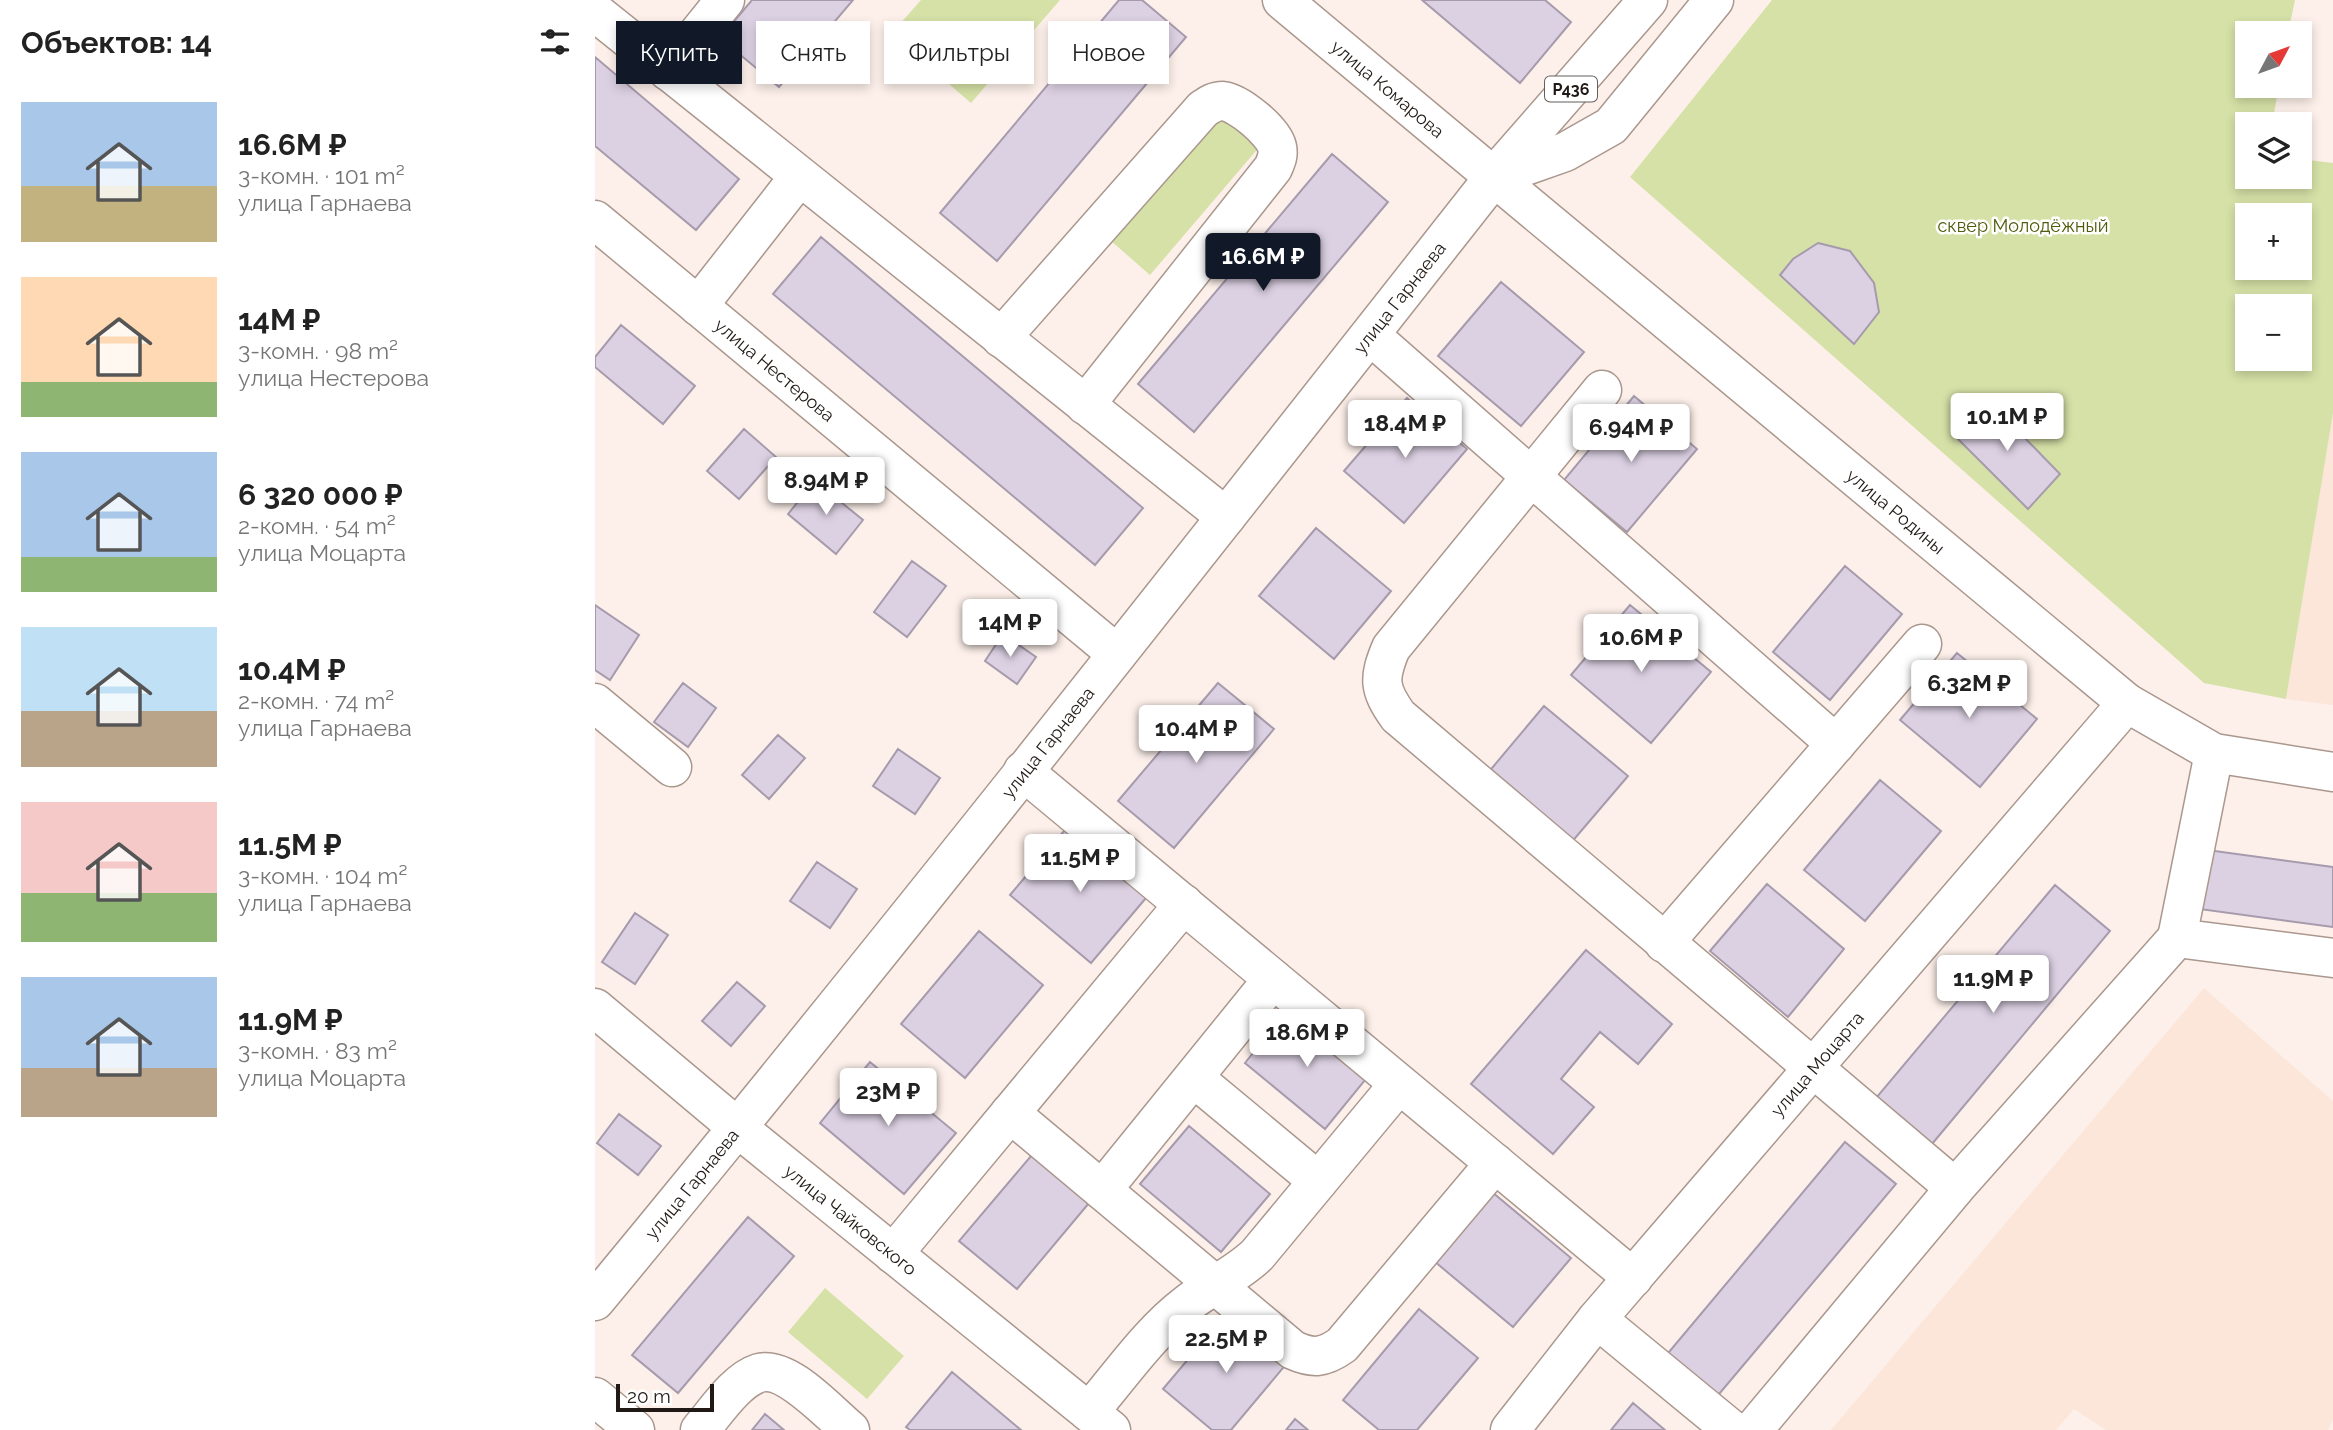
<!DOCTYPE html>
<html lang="ru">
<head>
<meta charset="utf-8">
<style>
  body { margin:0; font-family:Raleway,sans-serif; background:#f2f2f2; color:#222; height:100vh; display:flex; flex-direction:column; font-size:26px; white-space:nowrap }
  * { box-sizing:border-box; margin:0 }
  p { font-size:23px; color:#767676 }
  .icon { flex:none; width:38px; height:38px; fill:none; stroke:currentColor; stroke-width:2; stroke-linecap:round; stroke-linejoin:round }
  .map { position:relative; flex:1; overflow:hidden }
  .details { display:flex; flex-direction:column; background:#fff; width:595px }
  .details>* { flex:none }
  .guide { position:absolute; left:21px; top:21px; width:665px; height:63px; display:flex; gap:14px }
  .needle { width:46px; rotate:49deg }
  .tools { position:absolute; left:1640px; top:21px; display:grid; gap:14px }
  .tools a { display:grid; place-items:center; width:77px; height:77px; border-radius:0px; background:#fff; box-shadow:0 4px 10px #0003; font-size:35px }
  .scale { position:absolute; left:21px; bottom:18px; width:98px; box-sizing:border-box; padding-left:7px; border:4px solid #201915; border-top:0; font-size:19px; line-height:24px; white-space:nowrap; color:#201915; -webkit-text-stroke:5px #fff; paint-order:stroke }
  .price { position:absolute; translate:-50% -60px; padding:0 16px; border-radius:7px; background:#fff; color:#222; font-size:23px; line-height:46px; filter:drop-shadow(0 2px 4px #0008) }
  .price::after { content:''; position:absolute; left:50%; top:42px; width:21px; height:16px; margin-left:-10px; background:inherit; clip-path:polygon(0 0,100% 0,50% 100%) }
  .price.active { background:#111827; color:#fff }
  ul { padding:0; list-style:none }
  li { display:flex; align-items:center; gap:21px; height:175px; padding:0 21px }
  li span { display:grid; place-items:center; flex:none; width:196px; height:140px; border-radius:0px; color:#555 }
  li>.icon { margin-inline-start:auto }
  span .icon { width:84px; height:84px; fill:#fffc; stroke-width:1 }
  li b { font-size:30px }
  h2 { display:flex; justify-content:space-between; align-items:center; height:84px; padding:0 21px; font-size:30px }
  .pill { padding:0 24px; border-radius:0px; background:#fff; box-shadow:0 4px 10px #0003; font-size:24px; line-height:63px }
  .pill.active { background:#111827; color:#fff }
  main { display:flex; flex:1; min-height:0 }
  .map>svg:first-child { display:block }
</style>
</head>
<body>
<main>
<section class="details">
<h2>Объектов: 14<svg class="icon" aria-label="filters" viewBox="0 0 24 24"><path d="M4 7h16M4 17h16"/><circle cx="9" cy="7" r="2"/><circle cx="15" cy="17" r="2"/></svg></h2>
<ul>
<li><span style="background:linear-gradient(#a9c7e8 60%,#c2b280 0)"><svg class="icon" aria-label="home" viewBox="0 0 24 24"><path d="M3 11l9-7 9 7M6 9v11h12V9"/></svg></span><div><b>16.6M ₽</b><p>3-комн. · 101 m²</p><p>улица Гарнаева</p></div></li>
<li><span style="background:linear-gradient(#ffd9b3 75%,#8fb573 0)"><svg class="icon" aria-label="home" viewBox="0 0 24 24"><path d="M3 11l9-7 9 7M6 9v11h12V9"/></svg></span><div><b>14M ₽</b><p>3-комн. · 98 m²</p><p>улица Нестерова</p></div></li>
<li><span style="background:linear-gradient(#a9c7e8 75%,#8fb573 0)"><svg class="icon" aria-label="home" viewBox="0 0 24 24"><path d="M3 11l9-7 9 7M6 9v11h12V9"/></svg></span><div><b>6 320 000 ₽</b><p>2-комн. · 54 m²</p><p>улица Моцарта</p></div></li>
<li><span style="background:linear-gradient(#bfe0f5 60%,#b9a48a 0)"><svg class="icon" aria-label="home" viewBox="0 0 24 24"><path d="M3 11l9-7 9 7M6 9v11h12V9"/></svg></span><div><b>10.4M ₽</b><p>2-комн. · 74 m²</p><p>улица Гарнаева</p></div></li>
<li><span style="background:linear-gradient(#f6c9c9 65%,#8fb573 0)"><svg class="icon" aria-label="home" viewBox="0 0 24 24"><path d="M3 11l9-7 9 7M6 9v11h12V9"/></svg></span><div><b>11.5M ₽</b><p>3-комн. · 104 m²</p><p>улица Гарнаева</p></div></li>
<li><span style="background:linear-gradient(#a9c7e8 65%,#b9a48a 0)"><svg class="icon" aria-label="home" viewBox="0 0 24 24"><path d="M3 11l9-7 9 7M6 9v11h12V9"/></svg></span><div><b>11.9M ₽</b><p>3-комн. · 83 m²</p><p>улица Моцарта</p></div></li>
</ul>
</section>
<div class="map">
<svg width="1738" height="1430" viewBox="0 0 1738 1430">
  <rect width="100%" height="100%" fill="#fdf0ea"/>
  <!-- built -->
  <path fill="#fce5d9" d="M 1738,413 L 1738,705 L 1691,699 Z
    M 1609,988 L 1738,1101 L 1738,1420 L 1733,1430 L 1511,1430 L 1479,1409 L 1461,1430 L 1236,1430 Z"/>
  <!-- green -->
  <path fill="#d6e1a7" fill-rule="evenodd" d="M 326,0 L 465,0 L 376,103 L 296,34 Z
    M 1177,0 L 1700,0 L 1693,33 L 1652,33 L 1652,86 L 1684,86 L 1677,124 L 1652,124 L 1652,177 L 1704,177 L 1705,159 L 1738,163 L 1738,413 L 1691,699 L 1609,683 L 1035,177 ZM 1652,215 L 1704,215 L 1704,268 L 1652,268 ZM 1652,306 L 1704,306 L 1704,359 L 1652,359 Z
    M 603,90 L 666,145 L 555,275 L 492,220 Z
    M 230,1288 L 309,1356 L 272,1399 L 193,1332 Z"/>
  <!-- building -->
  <path fill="#dcd1e3" stroke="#a69bac" stroke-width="2" d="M 157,0 L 258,0 L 184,87 L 125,38 Z
    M 524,0 L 547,0 L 591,37 L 402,261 L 345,213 Z
    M 827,0 L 950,0 L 976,22 L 925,83 Z
    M 0,57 L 144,179 L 101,230 L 0,146 Z
    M 737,154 L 793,202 L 599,432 L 543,384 Z
    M 226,237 L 548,508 L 500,565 L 178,294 Z
    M 1223,243 L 1255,251 L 1279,283 L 1284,312 L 1259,344 L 1185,275 L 1198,259 Z
    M 906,282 L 989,352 L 926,426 L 843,356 Z
    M 26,325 L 100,386 L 68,424 L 0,367 L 0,357 Z
    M 1388,395 L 1465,474 L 1433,509 L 1361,437 Z
    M 1039,396 L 1102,449 L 1032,532 L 969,480 Z
    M 812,398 L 872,449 L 809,523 L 749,471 Z
    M 149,429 L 181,457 L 144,499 L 112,471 Z
    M 220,481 L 268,520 L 241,554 L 193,514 Z
    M 721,528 L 796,591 L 739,659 L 664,596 Z
    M 317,561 L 351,586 L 312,637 L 279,612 Z
    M 1250,566 L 1307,614 L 1235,700 L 1178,652 Z
    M 0,605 L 44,635 L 15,680 L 0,670 Z
    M 1035,605 L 1116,672 L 1056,743 L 976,675 Z
    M 408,634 L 441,657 L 422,684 L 390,661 Z
    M 1362,653 L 1442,719 L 1385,787 L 1305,720 Z
    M 88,683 L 121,708 L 93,747 L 59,722 Z
    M 623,683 L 679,729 L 579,848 L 523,801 Z
    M 949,706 L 1033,776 L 975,844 L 892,774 Z
    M 183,735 L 210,758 L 174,799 L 147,775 Z
    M 303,749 L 345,778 L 320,814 L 278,786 Z
    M 1285,780 L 1346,831 L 1270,921 L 1209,870 Z
    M 475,824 L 556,892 L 496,963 L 415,895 Z
    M 1605,849 L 1738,867 L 1738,927 L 1597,908 Z
    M 222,862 L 262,889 L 235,928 L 195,901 Z
    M 1172,884 L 1249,949 L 1193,1017 L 1115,951 Z
    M 1460,885 L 1515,931 L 1337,1144 L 1281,1098 Z
    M 40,913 L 73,935 L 40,984 L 7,962 Z
    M 384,931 L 448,985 L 370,1078 L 306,1024 Z
    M 991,950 L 1077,1024 L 1043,1064 L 1005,1032 L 966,1079 L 999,1107 L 958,1154 L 876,1084 Z
    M 142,982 L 170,1006 L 136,1046 L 107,1021 Z
    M 694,1008 L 775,1074 L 730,1129 L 650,1063 Z
    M 275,1062 L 361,1133 L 309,1194 L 225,1123 Z
    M 24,1114 L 66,1146 L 43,1175 L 2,1143 Z
    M 594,1126 L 675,1194 L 626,1252 L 545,1184 Z
    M 1250,1142 L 1301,1184 L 1119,1400 L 1069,1358 Z
    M 442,1149 L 499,1197 L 422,1289 L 364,1241 Z
    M 897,1192 L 976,1258 L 918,1327 L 839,1261 Z
    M 153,1217 L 199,1256 L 83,1393 L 37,1355 Z
    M 824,1309 L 883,1358 L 822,1430 L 784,1430 L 748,1400 Z
    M 633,1312 L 693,1362 L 636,1430 L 617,1430 L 568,1389 Z
    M 357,1372 L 426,1430 L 315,1430 L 311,1427 Z
    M 1038,1403 L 1070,1430 L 1016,1430 Z
    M 170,1414 L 189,1430 L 157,1430 Z
    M 700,1419 L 713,1430 L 691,1430 Z"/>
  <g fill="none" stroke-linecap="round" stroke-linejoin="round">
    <!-- minor casing -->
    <g stroke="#aa978d" stroke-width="41">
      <g id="minor">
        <path d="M 0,12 L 631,517"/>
        <path d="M 73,71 L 130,0"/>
        <path id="s1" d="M 0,220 L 522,654"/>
        <path d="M 103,306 L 204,177"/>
        <path d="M 775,335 L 1241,744"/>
        <path d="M 406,338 L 608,109 C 614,105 619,101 628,101 C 644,103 678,131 682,147 C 684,155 681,161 678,168 L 490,405"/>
        <path d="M 1007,390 L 796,648 C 783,679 784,689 803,716 L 1360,1188"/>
        <path d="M 0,703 L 77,767"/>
        <path d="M 1619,753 L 1582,938 L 1738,958"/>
        <path d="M 428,771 L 1038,1278"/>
        <path d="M 1069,943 L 1327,644"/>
        <path id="s2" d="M 0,1008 L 143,1128 L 516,1430"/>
        <path d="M 599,1078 L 723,1181"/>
        <path d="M 415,1113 L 698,1350 C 718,1359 729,1358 747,1345 L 900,1163"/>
        <path d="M 507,1190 L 678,979"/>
        <path d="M 298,1254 L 589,904"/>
        <path id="s3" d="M 0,1301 C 306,931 602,554 899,177 L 1532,703 L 1619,753 L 1738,772"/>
        <path d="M 1002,1319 L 1137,1430"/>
        <path d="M 0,1397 L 40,1430"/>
        <path d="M 494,1412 C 525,1376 554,1333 592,1304 C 615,1286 641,1275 662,1255 L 804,1084"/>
        <path d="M 105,1430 C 120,1413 141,1380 164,1373 C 192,1365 234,1413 255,1430"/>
        <path id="s4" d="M 915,1430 L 1002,1319 L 1532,703"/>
        <path d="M 1158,1430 L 1360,1188 L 1582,938"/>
      </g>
    </g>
    <!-- major casing -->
    <g stroke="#aa978d" stroke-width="41">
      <g id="major">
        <path id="s5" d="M 687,0 L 899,177"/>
        <path d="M 900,175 L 1053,0"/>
        <path d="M 899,177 L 970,152 L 1016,126 L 1119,0"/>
      </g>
    </g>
    <!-- minor -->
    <use href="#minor" stroke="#fff" stroke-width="38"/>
    <!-- major -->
    <use href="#major" stroke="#fff" stroke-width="38"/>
  </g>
  <g text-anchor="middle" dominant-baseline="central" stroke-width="5" stroke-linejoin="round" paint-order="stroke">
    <!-- shield labels -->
    <rect fill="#fff" stroke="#635e5b" stroke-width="2" x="950" y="76.5" width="52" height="25" rx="5"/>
    <g font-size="16" font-weight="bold" fill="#201915">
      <text x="976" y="89">P436</text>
    </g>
    <!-- street labels -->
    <g font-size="18" fill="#201915" stroke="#fff">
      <text stroke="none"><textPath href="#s5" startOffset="138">улица Комарова</textPath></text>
      <text stroke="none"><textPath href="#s3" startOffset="1286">улица Гарнаева</textPath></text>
      <text stroke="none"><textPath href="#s1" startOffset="234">улица Нестерова</textPath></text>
      <text stroke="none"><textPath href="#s3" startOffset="1962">улица Родины</textPath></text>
      <text stroke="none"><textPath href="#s3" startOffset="719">улица Гарнаева</textPath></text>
      <text stroke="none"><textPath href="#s4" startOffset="478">улица Моцарта</textPath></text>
      <text stroke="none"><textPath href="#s3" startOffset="152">улица Гарнаева</textPath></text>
      <text stroke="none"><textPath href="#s2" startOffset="332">улица Чайковского</textPath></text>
    </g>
    <!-- park labels -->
    <g font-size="18" fill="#515b0c" stroke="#fff">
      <text x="1428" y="225">сквер Молодёжный</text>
    </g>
  </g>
</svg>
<div class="tools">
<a><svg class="needle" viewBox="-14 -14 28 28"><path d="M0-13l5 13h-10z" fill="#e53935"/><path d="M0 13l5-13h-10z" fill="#767676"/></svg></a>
<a><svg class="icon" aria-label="layers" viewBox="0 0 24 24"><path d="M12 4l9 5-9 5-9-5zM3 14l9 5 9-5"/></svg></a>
<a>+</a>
<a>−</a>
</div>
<div class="scale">20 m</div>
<b class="price active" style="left:668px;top:293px">16.6M ₽</b>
<b class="price" style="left:1412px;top:453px">10.1M ₽</b>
<b class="price" style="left:810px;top:460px">18.4M ₽</b>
<b class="price" style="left:1036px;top:464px">6.94M ₽</b>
<b class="price" style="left:231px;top:517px">8.94M ₽</b>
<b class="price" style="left:415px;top:659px">14M ₽</b>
<b class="price" style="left:1046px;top:674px">10.6M ₽</b>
<b class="price" style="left:1374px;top:720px">6.32M ₽</b>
<b class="price" style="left:601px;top:765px">10.4M ₽</b>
<b class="price" style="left:485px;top:894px">11.5M ₽</b>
<b class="price" style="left:1398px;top:1015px">11.9M ₽</b>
<b class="price" style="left:712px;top:1069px">18.6M ₽</b>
<b class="price" style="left:293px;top:1128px">23M ₽</b>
<b class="price" style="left:631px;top:1375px">22.5M ₽</b>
<div class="guide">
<a class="pill active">Купить</a>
<a class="pill">Снять</a>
<a class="pill">Фильтры</a>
<a class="pill">Новое</a>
</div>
</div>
</main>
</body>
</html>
